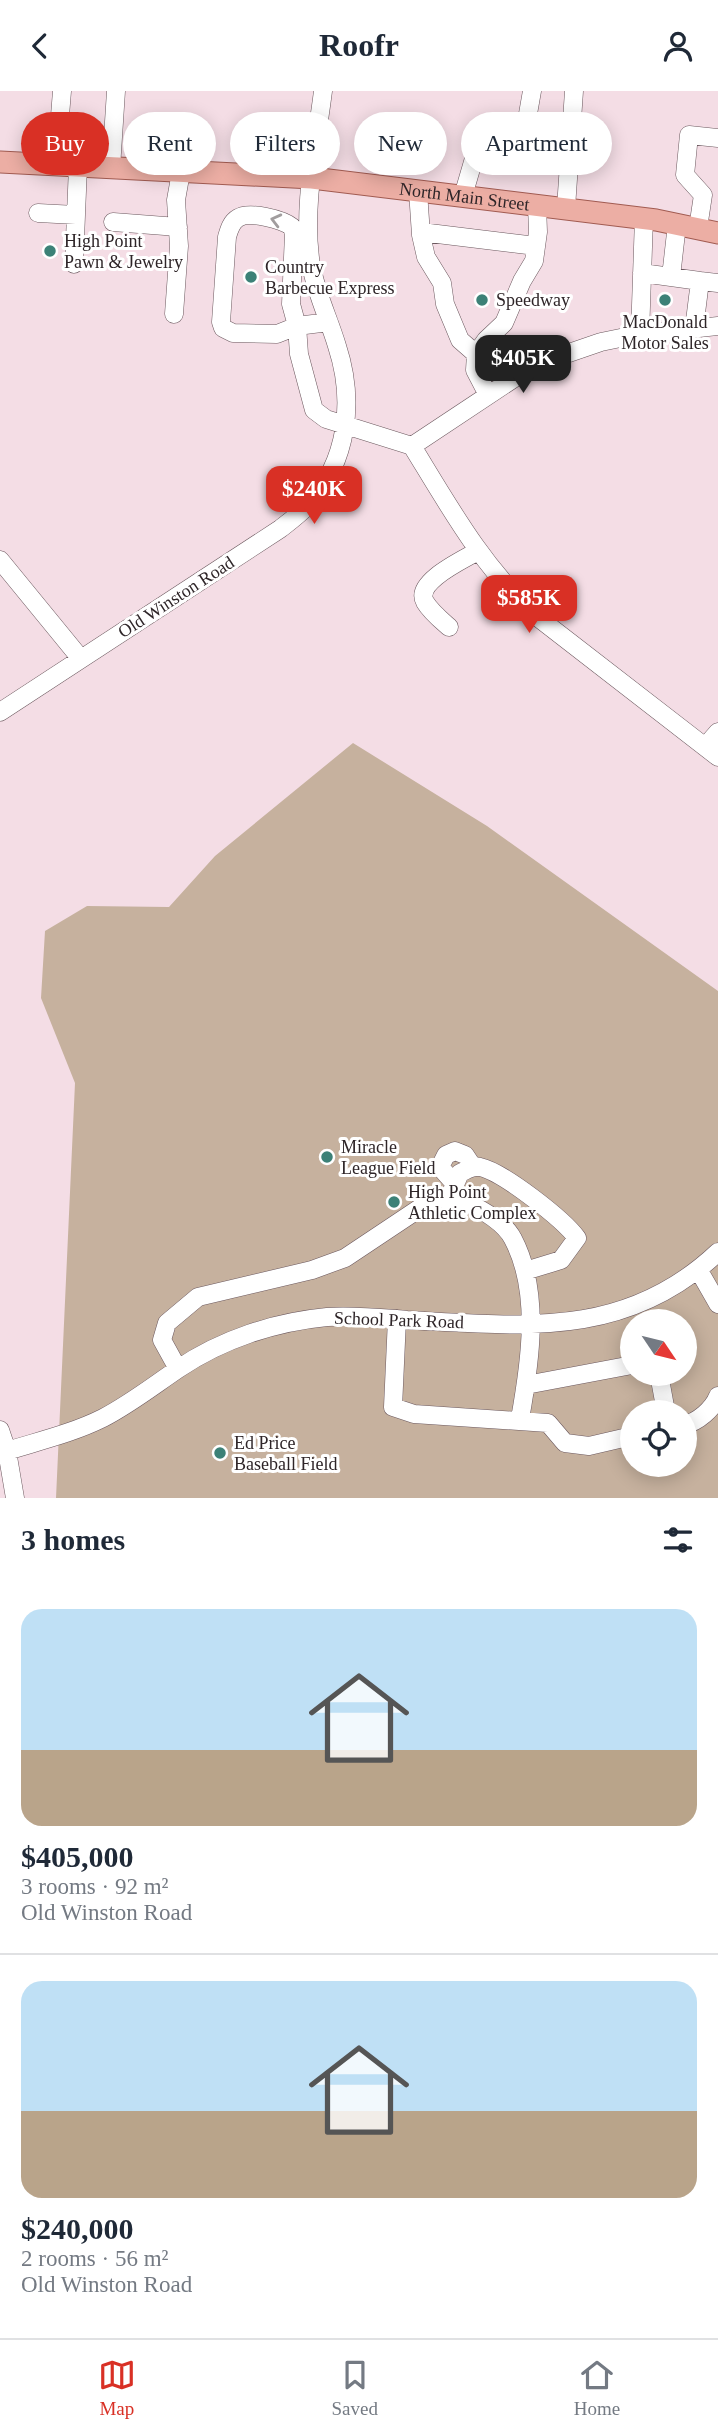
<!DOCTYPE html>
<html lang="en">
<head>
<meta charset="utf-8">
<style>
  body { margin:0; font-family:Georgia,serif; background:#f6f6f7; color:#1f2937; height:100vh; display:flex; flex-direction:column; font-size:26px; white-space:nowrap }
  * { box-sizing:border-box; margin:0 }
  p { font-size:23px; color:#747a83 }
  .icon { flex:none; width:38px; height:38px; fill:none; stroke:currentColor; stroke-width:2; stroke-linecap:round; stroke-linejoin:round }
  .map { position:relative; height:1407px; overflow:hidden }
  .drawer { display:flex; flex-direction:column; background:#fff; flex:1 }
  .drawer>* { flex:none }
  .hud { position:absolute; left:21px; top:21px; width:677px; height:63px; display:flex; gap:14px }
  .needle { width:46px; rotate:125deg }
  .controls { position:absolute; left:620px; top:1218px; display:grid; gap:14px }
  .controls a { display:grid; place-items:center; width:77px; height:77px; border-radius:50%; background:#fff; box-shadow:0 4px 18px #0003; font-size:35px }
  .price { position:absolute; translate:-50% -60px; padding:0 16px; border-radius:14px; background:#d93025; color:#fff; font-size:23px; line-height:46px; filter:drop-shadow(0 2px 4px #0008) }
  .price::after { content:''; position:absolute; left:50%; top:42px; width:21px; height:16px; margin-left:-10px; background:inherit; clip-path:polygon(0 0,100% 0,50% 100%) }
  .price.on { background:#222; color:#fff }
  ul { padding:0; list-style:none }
  li { display:grid; align-content:center; gap:14px; height:371px; padding:0 21px }
  li+li { border-top:2px solid #e0e1e3 }
  li span { display:grid; place-items:center; height:217px; border-radius:21px; color:#555 }
  li>.icon { margin-inline-start:auto }
  span .icon { width:126px; height:126px; fill:#fffc; stroke-width:1 }
  li b { font-size:30px }
  h2 { display:flex; justify-content:space-between; align-items:center; height:84px; padding:0 21px; font-size:30px }
  .tag { padding:0 24px; border-radius:32px; background:#fff; box-shadow:0 4px 18px #0003; font-size:24px; line-height:63px }
  .tag.on { background:#d93025; color:#fff }
  header { display:flex; justify-content:space-between; align-items:center; height:91px; padding:0 21px; background:#fff; font-size:32px; font-weight:600 }
  .menu { display:flex; justify-content:space-around; align-items:center; height:98px; border-top:2px solid #e0e1e3; background:#fff; font-size:19px; color:#747a83 }
  .menu a { display:grid; justify-items:center; gap:4px }
  .menu .on { color:#d93025 }
  .map>svg:first-child { display:block }
</style>
</head>
<body>
<header><svg class="icon" aria-label="back" viewBox="0 0 24 24"><path d="M15 5l-7 7 7 7"/></svg>Roofr<svg class="icon" aria-label="person" viewBox="0 0 24 24"><circle cx="12" cy="8" r="4"/><path d="M4 21q1-7 8-7t8 7"/></svg></header>
<div class="map">
<svg width="718" height="1407" viewBox="0 0 718 1407">
  <rect width="100%" height="100%" fill="#f4dde5"/>
  <!-- park -->
  <path fill="#c6b19e" fill-rule="evenodd" d="M 353,652 L 487,735 L 718,900 L 718,1407 L 56,1407 L 75,992 L 41,907 L 45,840 L 87,815 L 169,816 L 215,765 ZM 632,1230 L 684,1230 L 684,1283 L 632,1283 ZM 632,1321 L 684,1321 L 684,1374 L 632,1374 Z"/>
  <g fill="none" stroke-linecap="round" stroke-linejoin="round">
    <!-- minor casing -->
    <g stroke="#6b585e" stroke-width="19">
      <path id="minor" d="M 56,74 L 62,0
        M 111,77 L 116,0
        M 418,100 L 421,144 L 426,166 L 442,192 L 445,213 L 460,249 L 476,263
        M 463,105 L 475,64 C 495,54 504,65 522,57 L 532,0
        M 566,117 L 574,0
        M 38,122 L 76,124
        M 113,131 L 178,136
        M 698,137 L 703,104 L 685,84 L 689,44 L 718,47
        M 421,141 L 536,155
        M 74,173 L 78,75
        M 642,182 L 700,190
        M 671,186 L 677,133
        M 174,223 L 179,155 L 176,109 L 181,81
        M 329,231 L 297,235 L 277,243 L 233,242 L 223,237 L 221,231 L 227,146 C 229,139 231,131 238,127 C 249,120 282,128 292,136 L 294,143 L 291,213 L 297,235 L 299,263 L 314,319 L 326,328 L 412,355 L 534,274 L 601,251 L 635,244 L 718,235
        M 694,238 L 700,190 L 718,192
        M 640,244 L 644,127
        M 488,304 L 475,279 L 476,263 L 486,249 L 504,232 L 522,190 L 534,170 L 538,141 L 537,114
        M 412,355 C 450,417 482,475 536,525 L 718,666
        M 0,469 L 81,568
        M 449,536 C 441,529 431,521 425,511 C 414,491 463,469 478,460
        M 0,621 L 280,438 C 289,431 300,423 308,414 C 348,370 355,310 337,255 C 329,228 316,202 311,174 C 302,117 316,57 323,0
        M 705,656 L 718,641
        M 455,1093 L 440,1076 L 446,1064 L 455,1060 L 465,1064 L 473,1076
        M 448,1109 L 460,1082 C 467,1079 473,1075 480,1076 C 503,1081 563,1128 577,1147 L 561,1169 L 525,1180
        M 698,1178 L 718,1213
        M 397,1228 L 393,1316 L 414,1323 L 548,1332 L 565,1352 L 589,1355 L 632,1345
        M 178,1278 L 162,1249 L 167,1232 L 198,1206 L 312,1179 L 345,1167 L 435,1107 C 445,1109 457,1108 467,1112 C 483,1119 505,1132 513,1148 C 541,1201 530,1272 520,1328
        M 659,1283 L 666,1321
        M 526,1294 L 632,1274
        M 684,1334 C 698,1331 713,1318 718,1305
        M 0,1339 L 7,1360 L 15,1407
        M 7,1360 C 39,1350 73,1342 103,1327 C 130,1313 153,1295 178,1278 C 222,1248 275,1231 327,1226 C 353,1224 381,1227 407,1229 C 524,1235 626,1248 718,1161"/>
    </g>
    <!-- major casing -->
    <g stroke="#a15b51" stroke-width="23">
      <g id="major">
        <path id="s1" d="M 0,71 L 312,87 L 656,129 L 718,142"/>
      </g>
    </g>
    <!-- minor -->
    <use href="#minor" stroke="#fff" stroke-width="18"/>
    <!-- major -->
    <use href="#major" stroke="#ecaea4" stroke-width="21"/>
  </g>
  <!-- one-way arrows -->
  <defs><path id="oneway-chevron" d="M-2-3.5L2.5 0L-2 3.5" fill="none" stroke-width="1.6" stroke-linecap="round" stroke-linejoin="round" transform="scale(1.75)"/></defs>
  <use stroke="#a19d9e" href="#oneway-chevron" transform="translate(276 129) rotate(-166)"/>
  <!-- markers -->
  <g fill="#3c8177" stroke="#fff" stroke-width="2.5">
    <circle cx="50" cy="160" r="7"/>
    <circle cx="251" cy="186" r="7"/>
    <circle cx="482" cy="209" r="7"/>
    <circle cx="665" cy="209" r="7"/>
    <circle cx="327" cy="1066" r="7"/>
    <circle cx="394" cy="1111" r="7"/>
    <circle cx="220" cy="1362" r="7"/>
  </g>
  <g text-anchor="middle" dominant-baseline="central" stroke-width="6" stroke-linejoin="round" paint-order="stroke">
    <!-- street labels -->
    <g font-size="18" fill="#2e2528" stroke="#fff">
      <text stroke="none"><textPath href="#s1" startOffset="466">North Main Street</textPath></text>
      <text transform="translate(176 506) rotate(-33)">Old Winston Road</text>
      <text transform="translate(399 1229) rotate(2)">School Park Road</text>
    </g>
    <!-- poi labels -->
    <g font-size="18" fill="#2e2528" stroke="#fff" text-anchor="start">
      <text x="64" y="150">High Point<tspan x="64" dy="21">Pawn &amp; Jewelry</tspan></text>
      <text x="265" y="176">Country<tspan x="265" dy="21">Barbecue Express</tspan></text>
      <text x="496" y="209">Speedway</text>
      <text x="665" y="231" text-anchor="middle">MacDonald<tspan x="665" dy="21">Motor Sales</tspan></text>
      <text x="341" y="1056">Miracle<tspan x="341" dy="21">League Field</tspan></text>
      <text x="408" y="1101">High Point<tspan x="408" dy="21">Athletic Complex</tspan></text>
      <text x="234" y="1352">Ed Price<tspan x="234" dy="21">Baseball Field</tspan></text>
    </g>
  </g>
</svg>
<div class="controls">
<a><svg class="needle" viewBox="-14 -14 28 28"><path d="M0-13l5 13h-10z" fill="#e53935"/><path d="M0 13l5-13h-10z" fill="#747a83"/></svg></a>
<a><svg class="icon" aria-label="locate" viewBox="0 0 24 24"><circle cx="12" cy="12" r="6"/><path d="M12 2v4M12 18v4M2 12h4M18 12h4"/></svg></a>
</div>
<b class="price on" style="left:523px;top:304px">$405K</b>
<b class="price" style="left:314px;top:435px">$240K</b>
<b class="price" style="left:529px;top:544px">$585K</b>
<div class="hud">
<a class="tag on">Buy</a>
<a class="tag">Rent</a>
<a class="tag">Filters</a>
<a class="tag">New</a>
<a class="tag">Apartment</a>
</div>
</div>
<section class="drawer">
<h2>3 homes<svg class="icon" aria-label="filters" viewBox="0 0 24 24"><path d="M4 7h16M4 17h16"/><circle cx="9" cy="7" r="2"/><circle cx="15" cy="17" r="2"/></svg></h2>
<ul>
<li><span style="background:linear-gradient(#bfe0f5 65%,#b9a48a 0)"><svg class="icon" aria-label="home" viewBox="0 0 24 24"><path d="M3 11l9-7 9 7M6 9v11h12V9"/></svg></span><div><b>$405,000</b><p>3 rooms · 92 m²</p><p>Old Winston Road</p></div></li>
<li><span style="background:linear-gradient(#bfe0f5 60%,#b9a48a 0)"><svg class="icon" aria-label="home" viewBox="0 0 24 24"><path d="M3 11l9-7 9 7M6 9v11h12V9"/></svg></span><div><b>$240,000</b><p>2 rooms · 56 m²</p><p>Old Winston Road</p></div></li>
</ul>
</section>
<nav class="menu">
<a class="on"><svg class="icon" aria-label="map" viewBox="0 0 24 24"><path d="M3 6l6-2 6 2 6-2v14l-6 2-6-2-6 2zM9 4v14M15 6v14"/></svg>Map</a>
<a><svg class="icon" aria-label="saved" viewBox="0 0 24 24"><path d="M7 4h10v16l-5-4-5 4z"/></svg>Saved</a>
<a><svg class="icon" aria-label="home" viewBox="0 0 24 24"><path d="M3 11l9-7 9 7M6 9v11h12V9"/></svg>Home</a>
</nav>
</body>
</html>
